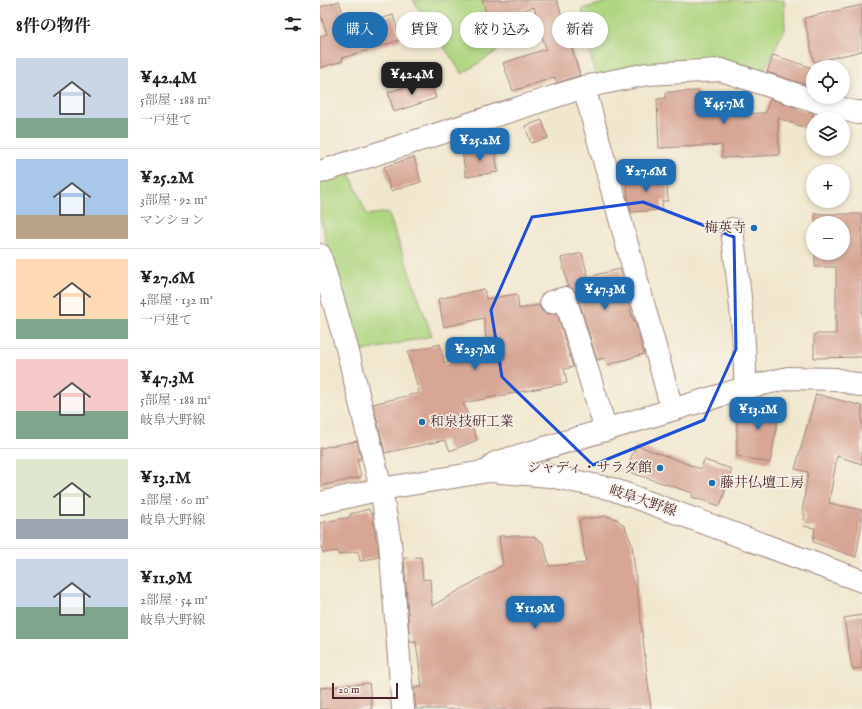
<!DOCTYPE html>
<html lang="ja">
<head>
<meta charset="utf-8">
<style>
  body { margin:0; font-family:"IM FELL English","Noto Serif JP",serif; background:#f6f6f6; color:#202124; height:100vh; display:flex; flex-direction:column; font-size:15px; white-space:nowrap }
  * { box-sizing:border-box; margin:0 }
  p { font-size:13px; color:#757577 }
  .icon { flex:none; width:22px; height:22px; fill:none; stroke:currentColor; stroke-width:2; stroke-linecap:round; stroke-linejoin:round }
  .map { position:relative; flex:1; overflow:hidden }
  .sheet { display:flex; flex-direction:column; background:#fff; width:320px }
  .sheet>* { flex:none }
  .top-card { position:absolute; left:12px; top:12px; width:380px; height:36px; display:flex; gap:8px }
  .fabs { position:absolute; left:486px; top:60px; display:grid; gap:8px }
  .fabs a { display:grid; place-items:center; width:44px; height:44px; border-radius:50%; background:#fff; box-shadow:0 2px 6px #0003; font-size:20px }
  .scale { position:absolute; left:12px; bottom:10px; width:66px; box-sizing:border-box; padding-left:4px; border:2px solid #4a1f2b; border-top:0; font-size:11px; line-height:14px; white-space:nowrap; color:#4a1f2b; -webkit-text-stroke:3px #f7f3e8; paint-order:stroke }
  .price { position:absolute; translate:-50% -34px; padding:0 9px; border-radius:8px; background:#1f6fb2; color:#fff; font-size:13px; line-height:26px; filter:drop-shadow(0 1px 2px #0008) }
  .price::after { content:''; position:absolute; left:50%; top:24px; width:12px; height:9px; margin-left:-6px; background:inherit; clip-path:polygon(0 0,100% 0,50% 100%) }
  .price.on { background:#222; color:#fff }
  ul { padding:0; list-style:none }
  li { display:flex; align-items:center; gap:12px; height:100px; padding:0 16px }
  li+li { border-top:1px solid #e0e0e0 }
  li span { display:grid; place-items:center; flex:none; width:112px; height:80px; border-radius:0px; color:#555 }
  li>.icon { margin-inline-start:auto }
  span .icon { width:48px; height:48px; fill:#fffc; stroke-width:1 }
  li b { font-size:17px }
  h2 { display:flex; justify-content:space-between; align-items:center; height:48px; padding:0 16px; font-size:17px }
  .pill { padding:0 14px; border-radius:18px; background:#fff; box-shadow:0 2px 6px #0003; font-size:14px; line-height:36px }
  .pill.on { background:#1f6fb2; color:#fff }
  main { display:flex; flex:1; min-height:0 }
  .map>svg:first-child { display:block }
</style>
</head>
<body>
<main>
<section class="sheet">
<h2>8件の物件<svg class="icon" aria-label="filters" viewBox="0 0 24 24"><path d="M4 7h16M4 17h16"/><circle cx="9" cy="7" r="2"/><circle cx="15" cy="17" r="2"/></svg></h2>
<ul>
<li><span style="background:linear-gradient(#c9d6e8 75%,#7fa58c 0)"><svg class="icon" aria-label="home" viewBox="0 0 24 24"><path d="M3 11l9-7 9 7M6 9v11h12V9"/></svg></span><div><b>¥42.4M</b><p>5部屋 · 188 m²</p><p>一戸建て</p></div></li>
<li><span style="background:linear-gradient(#a9c7e8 70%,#b9a48a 0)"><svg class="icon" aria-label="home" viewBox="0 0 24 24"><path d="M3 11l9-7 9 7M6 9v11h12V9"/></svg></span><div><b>¥25.2M</b><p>3部屋 · 92 m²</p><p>マンション</p></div></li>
<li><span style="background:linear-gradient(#ffd9b3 75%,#7fa58c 0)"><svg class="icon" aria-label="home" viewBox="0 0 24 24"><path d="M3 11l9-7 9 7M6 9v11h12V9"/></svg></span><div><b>¥27.6M</b><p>4部屋 · 132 m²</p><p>一戸建て</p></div></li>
<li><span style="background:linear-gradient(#f6c9c9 65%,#7fa58c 0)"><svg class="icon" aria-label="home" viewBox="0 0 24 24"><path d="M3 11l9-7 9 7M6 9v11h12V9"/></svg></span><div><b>¥47.3M</b><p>5部屋 · 188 m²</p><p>岐阜大野線</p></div></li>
<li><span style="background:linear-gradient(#dfe7d0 75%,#9aa5b1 0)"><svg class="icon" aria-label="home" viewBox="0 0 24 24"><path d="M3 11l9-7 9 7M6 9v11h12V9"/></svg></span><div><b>¥13.1M</b><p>2部屋 · 60 m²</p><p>岐阜大野線</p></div></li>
<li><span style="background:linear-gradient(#c9d6e8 60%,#7fa58c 0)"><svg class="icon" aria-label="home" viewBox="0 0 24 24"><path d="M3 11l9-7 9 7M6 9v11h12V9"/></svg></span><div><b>¥11.9M</b><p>2部屋 · 54 m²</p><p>岐阜大野線</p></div></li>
</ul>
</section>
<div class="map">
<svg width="542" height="709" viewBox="0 0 542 709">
  <rect width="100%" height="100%" fill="#f7f3e8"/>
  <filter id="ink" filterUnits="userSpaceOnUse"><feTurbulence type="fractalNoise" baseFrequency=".025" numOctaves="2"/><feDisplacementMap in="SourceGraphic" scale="8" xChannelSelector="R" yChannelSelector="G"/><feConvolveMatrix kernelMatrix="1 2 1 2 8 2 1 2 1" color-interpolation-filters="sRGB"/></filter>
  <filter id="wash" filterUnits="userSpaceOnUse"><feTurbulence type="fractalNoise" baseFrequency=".012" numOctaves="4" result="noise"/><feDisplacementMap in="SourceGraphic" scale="16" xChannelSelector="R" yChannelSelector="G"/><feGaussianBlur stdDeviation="0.9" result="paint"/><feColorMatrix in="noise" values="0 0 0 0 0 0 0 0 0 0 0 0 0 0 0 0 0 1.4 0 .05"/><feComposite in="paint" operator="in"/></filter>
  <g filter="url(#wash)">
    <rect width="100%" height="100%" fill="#f1e7ce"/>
    <!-- green -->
    <path fill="#afd680" stroke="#7c7a56" d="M 93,0 L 167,0 L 177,51 L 142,74 Z
      M 294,0 L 464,0 L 465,29 L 442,73 L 275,76 L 262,9 Z
      M 28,169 L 47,215 L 68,212 L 112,336 L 35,353 L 0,217 L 0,178 Z"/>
    <g id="blocks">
      <!-- building -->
      <path fill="#d7a694" d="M 162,0 L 237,0 L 260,75 L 237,83 L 235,77 L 193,91 L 183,63 L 226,49 L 214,7 L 169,21 Z
        M 19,1 L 28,29 L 73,15 L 80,40 L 22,58 L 23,61 L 0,68 L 0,36 L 7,34 L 0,13 L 0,7 Z
        M 542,5 L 542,51 L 494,62 L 484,18 Z
        M 453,55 L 493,68 L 493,87 L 447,72 Z
        M 110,80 L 116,98 L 74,112 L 68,92 Z
        M 379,91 L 379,97 L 395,96 L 396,115 L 445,113 L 450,99 L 493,113 L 493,131 L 458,118 L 459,155 L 402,158 L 402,145 L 339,148 L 337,99 L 346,98 L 346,92 Z
        M 222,120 L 228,138 L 211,143 L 205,126 Z
        M 174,146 L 178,172 L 146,177 L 142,152 Z
        M 94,157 L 101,182 L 71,191 L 64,167 Z
        M 340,174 L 340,182 L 347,182 L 348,201 L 342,201 L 342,210 L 311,212 L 308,200 L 306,176 Z
        M 495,214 L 542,214 L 542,357 L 494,358 L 494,334 L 516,334 L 516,267 L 495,267 L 495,253 L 523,253 L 523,223 L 495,223 Z
        M 262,253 L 268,277 L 300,269 L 313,320 L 314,319 L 324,354 L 287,365 L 285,358 L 277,360 L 257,294 L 254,289 L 248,286 L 241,258 Z
        M 164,289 L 166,299 L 197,294 L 199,309 L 219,305 L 222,311 L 228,314 L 237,313 L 253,367 L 244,369 L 247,383 L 143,403 L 157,440 L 130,451 L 125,440 L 65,453 L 53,404 L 99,393 L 88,352 L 120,344 L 124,363 L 167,355 L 164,318 L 124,327 L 118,299 Z
        M 496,394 L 542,406 L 542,464 L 517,456 L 509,503 L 542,510 L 542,522 L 536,557 L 493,542 L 495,528 L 483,526 L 485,514 L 482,514 L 488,472 L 475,469 Z
        M 462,398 L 450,463 L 417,456 L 417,409 L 432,409 L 433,405 Z
        M 37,441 L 41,459 L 37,459 L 41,477 L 0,486 L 0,448 Z
        M 316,445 L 381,469 L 384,460 L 412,469 L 400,506 L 372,497 L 373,493 L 306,471 Z
        M 49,509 L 51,514 L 52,513 L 59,557 L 40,561 L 38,551 L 18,555 L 18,551 L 3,553 L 0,542 L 0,523 L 30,517 L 30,514 Z
        M 286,516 L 297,519 L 305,527 L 312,545 L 331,709 L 96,709 L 94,688 L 102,687 L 96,642 L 90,642 L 84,558 L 101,557 L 103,580 L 110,579 L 112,606 L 183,565 L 179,536 L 208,536 L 214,537 L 221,541 L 224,545 L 229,566 L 266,563 L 259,520 Z
        M 542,615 L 542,668 L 532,669 L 524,618 Z
        M 49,683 L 52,709 L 0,709 L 0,688 Z"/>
    </g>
  </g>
  <g filter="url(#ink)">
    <use href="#blocks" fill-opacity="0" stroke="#9e837c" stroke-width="1"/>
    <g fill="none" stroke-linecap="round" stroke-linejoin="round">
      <!-- minor casing -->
      <g stroke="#9e837c" stroke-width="24">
        <path id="minor" d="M 264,87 L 352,409
          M 0,172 L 264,87 L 327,74 L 401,70 L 508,105 L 538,113 L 542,112
          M 412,229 C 418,282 426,335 425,388
          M 0,255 L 27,348 L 61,489 L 70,542 L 83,709
          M 231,302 L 245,298 L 286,430
          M 169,471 L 175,463 L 425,388 L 468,378 L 516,379 L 542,386"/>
      </g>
      <!-- major casing -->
      <g stroke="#9e837c" stroke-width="24">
        <path id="major" d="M 0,503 L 61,489 L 169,471 L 230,476 L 292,489 L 542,581"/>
      </g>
      <!-- minor -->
      <use href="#minor" stroke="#fff" stroke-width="22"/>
      <!-- major -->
      <use href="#major" stroke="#fff" stroke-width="22"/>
    </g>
  </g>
  <!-- marked area -->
  <path fill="none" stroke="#1d4ed8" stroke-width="3" stroke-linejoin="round" d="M 323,202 L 414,237 L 416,349 L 384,420 L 273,465 L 182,377 L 171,310 L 212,217 Z"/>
  <!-- markers -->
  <g fill="#1f6fb2" stroke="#f7f3e8" stroke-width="1.5">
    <circle cx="434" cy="228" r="4"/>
    <circle cx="102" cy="422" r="4"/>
    <circle cx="340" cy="468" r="4"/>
    <circle cx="392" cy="483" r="4"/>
  </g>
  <g text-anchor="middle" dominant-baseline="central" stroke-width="3" stroke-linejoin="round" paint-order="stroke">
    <!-- poi labels -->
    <g font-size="14" fill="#4a1f2b" stroke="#f7f3e8" text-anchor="end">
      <text x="426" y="228">梅英寺</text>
      <text x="110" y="422" text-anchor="start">和泉技研工業</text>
      <text x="332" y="468">シャディ・サラダ館</text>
      <text x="400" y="483" text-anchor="start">藤井仏壇工房</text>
    </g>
    <!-- street labels -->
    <g font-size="14" fill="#4a1f2b" stroke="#f7f3e8">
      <text transform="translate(323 501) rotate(19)">岐阜大野線</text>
    </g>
  </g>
</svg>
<div class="fabs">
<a><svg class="icon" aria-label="locate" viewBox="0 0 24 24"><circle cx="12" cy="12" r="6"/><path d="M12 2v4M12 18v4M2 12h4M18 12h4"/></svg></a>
<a><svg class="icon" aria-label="layers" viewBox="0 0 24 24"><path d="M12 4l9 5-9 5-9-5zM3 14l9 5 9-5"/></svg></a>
<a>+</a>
<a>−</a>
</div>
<div class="scale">20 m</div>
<b class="price on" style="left:92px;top:96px">¥42.4M</b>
<b class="price" style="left:404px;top:125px">¥45.7M</b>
<b class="price" style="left:160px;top:162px">¥25.2M</b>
<b class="price" style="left:326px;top:193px">¥27.6M</b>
<b class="price" style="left:285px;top:311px">¥47.3M</b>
<b class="price" style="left:155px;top:371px">¥23.7M</b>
<b class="price" style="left:438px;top:431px">¥13.1M</b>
<b class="price" style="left:215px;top:630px">¥11.9M</b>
<div class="top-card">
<a class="pill on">購入</a>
<a class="pill">賃貸</a>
<a class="pill">絞り込み</a>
<a class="pill">新着</a>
</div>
</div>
</main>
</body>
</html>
